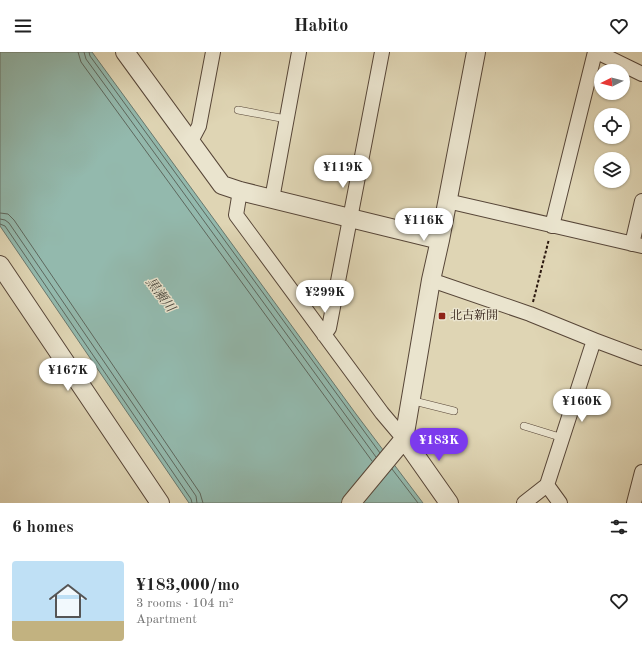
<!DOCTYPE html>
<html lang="en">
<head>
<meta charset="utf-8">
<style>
  body { margin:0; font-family:"Old Standard TT","Noto Serif JP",serif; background:#f6f6f6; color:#222; height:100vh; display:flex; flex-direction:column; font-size:15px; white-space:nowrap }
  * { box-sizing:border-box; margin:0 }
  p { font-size:13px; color:#767676 }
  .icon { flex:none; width:22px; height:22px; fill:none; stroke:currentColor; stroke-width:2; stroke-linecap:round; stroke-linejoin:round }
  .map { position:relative; height:451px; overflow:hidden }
  .sheet { display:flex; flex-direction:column; background:#fff; flex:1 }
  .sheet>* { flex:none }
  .needle { width:26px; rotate:264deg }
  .fabs { position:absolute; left:594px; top:12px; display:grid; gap:8px }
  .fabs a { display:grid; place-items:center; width:36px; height:36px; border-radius:50%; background:#fff; box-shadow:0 1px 3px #0004; font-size:20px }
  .price { position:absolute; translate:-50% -34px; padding:0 9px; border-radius:14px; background:#fff; color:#222; font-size:13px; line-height:26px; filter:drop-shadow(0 1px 2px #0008) }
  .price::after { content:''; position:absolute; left:50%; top:24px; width:12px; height:9px; margin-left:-6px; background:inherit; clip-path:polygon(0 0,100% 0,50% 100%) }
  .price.current { background:#7c3aed; color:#fff }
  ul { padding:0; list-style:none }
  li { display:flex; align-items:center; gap:12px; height:100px; padding:0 12px }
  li+li { border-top:1px solid #e0e0e0 }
  li span { display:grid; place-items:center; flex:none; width:112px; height:80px; border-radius:4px; color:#555 }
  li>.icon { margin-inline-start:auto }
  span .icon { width:48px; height:48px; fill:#fffc; stroke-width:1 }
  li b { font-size:17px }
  h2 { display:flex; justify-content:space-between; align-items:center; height:48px; padding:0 12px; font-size:17px }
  header { display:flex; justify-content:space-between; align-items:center; height:52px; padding:0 12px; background:#fff; font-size:18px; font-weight:700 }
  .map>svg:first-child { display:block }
</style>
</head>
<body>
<header><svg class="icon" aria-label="menu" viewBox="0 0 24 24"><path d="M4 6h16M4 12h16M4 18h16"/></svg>Habito<svg class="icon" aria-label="heart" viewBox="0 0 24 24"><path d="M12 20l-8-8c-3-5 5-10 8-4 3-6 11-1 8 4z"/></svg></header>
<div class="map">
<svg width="642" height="451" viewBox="0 0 642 451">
  <rect width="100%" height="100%" fill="#dfd5b4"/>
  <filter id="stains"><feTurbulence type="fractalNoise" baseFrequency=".005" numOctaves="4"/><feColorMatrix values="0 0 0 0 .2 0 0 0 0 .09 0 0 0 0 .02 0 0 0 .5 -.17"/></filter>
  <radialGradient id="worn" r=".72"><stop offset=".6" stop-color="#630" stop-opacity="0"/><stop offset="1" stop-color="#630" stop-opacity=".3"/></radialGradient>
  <!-- water -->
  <path fill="#93b9ad" stroke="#69786e" d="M 0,0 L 92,0 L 356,362 L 423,451 L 189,451 L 0,174 Z"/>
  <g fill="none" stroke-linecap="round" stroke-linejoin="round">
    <!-- shore -->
    <path stroke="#5e685e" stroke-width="1" d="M 78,0 L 81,10 L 372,409
      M 84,0 L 86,7 L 376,405
      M 89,0 L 90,4 L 380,401
      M 0,161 L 8,162 L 14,168 L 200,441 L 203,451
      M 0,167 L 5,168 L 9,171 L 196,444 L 197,451
      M 0,172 L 5,174 L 191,447 L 192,451
      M 392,417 L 418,451"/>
    <!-- service casing -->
    <g stroke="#574638" stroke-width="8">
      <path id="service" d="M 238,58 L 286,67
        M 410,348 L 454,359
        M 524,374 L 563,386"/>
    </g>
    <!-- minor casing -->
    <g stroke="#574638" stroke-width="16">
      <path id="minor" d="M 597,0 L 642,22
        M 190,91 L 199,74 L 213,0
        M 240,139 L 236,163 L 382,361 L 404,387
        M 272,147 L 299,0
        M 447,149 L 642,194
        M 552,174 L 595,0
        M 632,192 L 642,149
        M 431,228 L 530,262 L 594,288
        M 324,283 L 329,276 L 382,0
        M 547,433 L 560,451
        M 524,451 L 547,433 L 594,288 L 642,306
        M 634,451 L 642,420"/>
    </g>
    <!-- tertiary casing -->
    <g stroke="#574638" stroke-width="20">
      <path id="tertiary" d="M 125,0 L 222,133 L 240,139 L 440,188
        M 0,213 L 160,451
        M 404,387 L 449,451
        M 351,451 L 404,387 L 431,228 L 440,188 L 476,0"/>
    </g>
    <!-- path -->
    <path stroke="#2a170f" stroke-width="2" stroke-dasharray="3 2" stroke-linecap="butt" d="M 533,250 L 549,187"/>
    <!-- service -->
    <use href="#service" stroke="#eae4ce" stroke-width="7"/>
    <!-- minor -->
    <use href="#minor" stroke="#eae4ce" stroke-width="14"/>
    <!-- tertiary -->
    <use href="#tertiary" stroke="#eae4ce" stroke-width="18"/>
  </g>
  <!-- markers -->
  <rect fill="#8f2418" stroke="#eae4ce" stroke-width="1.5" x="438" y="260" width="8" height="8" rx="2"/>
  <g text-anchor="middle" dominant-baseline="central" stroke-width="3" stroke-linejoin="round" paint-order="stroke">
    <!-- poi labels -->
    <g font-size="12" fill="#2a170f" stroke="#eae4ce" text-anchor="start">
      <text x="450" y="264">北古新開</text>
    </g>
    <!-- water labels -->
    <g font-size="13" font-style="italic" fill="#4a483e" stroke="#eae4ce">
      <text transform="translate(160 243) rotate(53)">黒瀬川</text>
    </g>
  </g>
  <rect width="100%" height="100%" filter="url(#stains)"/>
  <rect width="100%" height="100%" fill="url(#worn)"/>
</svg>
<div class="fabs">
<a><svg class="needle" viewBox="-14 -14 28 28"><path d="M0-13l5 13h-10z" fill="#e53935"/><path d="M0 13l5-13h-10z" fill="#767676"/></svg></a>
<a><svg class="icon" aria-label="locate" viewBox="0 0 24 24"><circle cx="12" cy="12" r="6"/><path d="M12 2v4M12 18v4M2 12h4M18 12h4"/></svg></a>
<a><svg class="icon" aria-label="layers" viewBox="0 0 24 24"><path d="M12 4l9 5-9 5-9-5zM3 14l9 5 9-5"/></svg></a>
</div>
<b class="price" style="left:343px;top:137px">¥119K</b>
<b class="price" style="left:424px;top:190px">¥116K</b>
<b class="price" style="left:325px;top:262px">¥299K</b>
<b class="price" style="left:68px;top:340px">¥167K</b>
<b class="price" style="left:582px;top:371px">¥160K</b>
<b class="price current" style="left:439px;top:410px">¥183K</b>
</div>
<section class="sheet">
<h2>6 homes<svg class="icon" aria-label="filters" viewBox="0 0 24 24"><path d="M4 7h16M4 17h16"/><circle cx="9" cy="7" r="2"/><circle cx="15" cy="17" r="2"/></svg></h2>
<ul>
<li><span style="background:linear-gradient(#bfe0f5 75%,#c2b280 0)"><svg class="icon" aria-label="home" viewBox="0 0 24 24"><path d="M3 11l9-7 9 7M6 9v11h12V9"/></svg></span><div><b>¥183,000/mo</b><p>3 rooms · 104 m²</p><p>Apartment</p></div><svg class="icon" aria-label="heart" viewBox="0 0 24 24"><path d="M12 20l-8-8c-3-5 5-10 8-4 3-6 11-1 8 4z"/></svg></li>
</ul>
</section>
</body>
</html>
